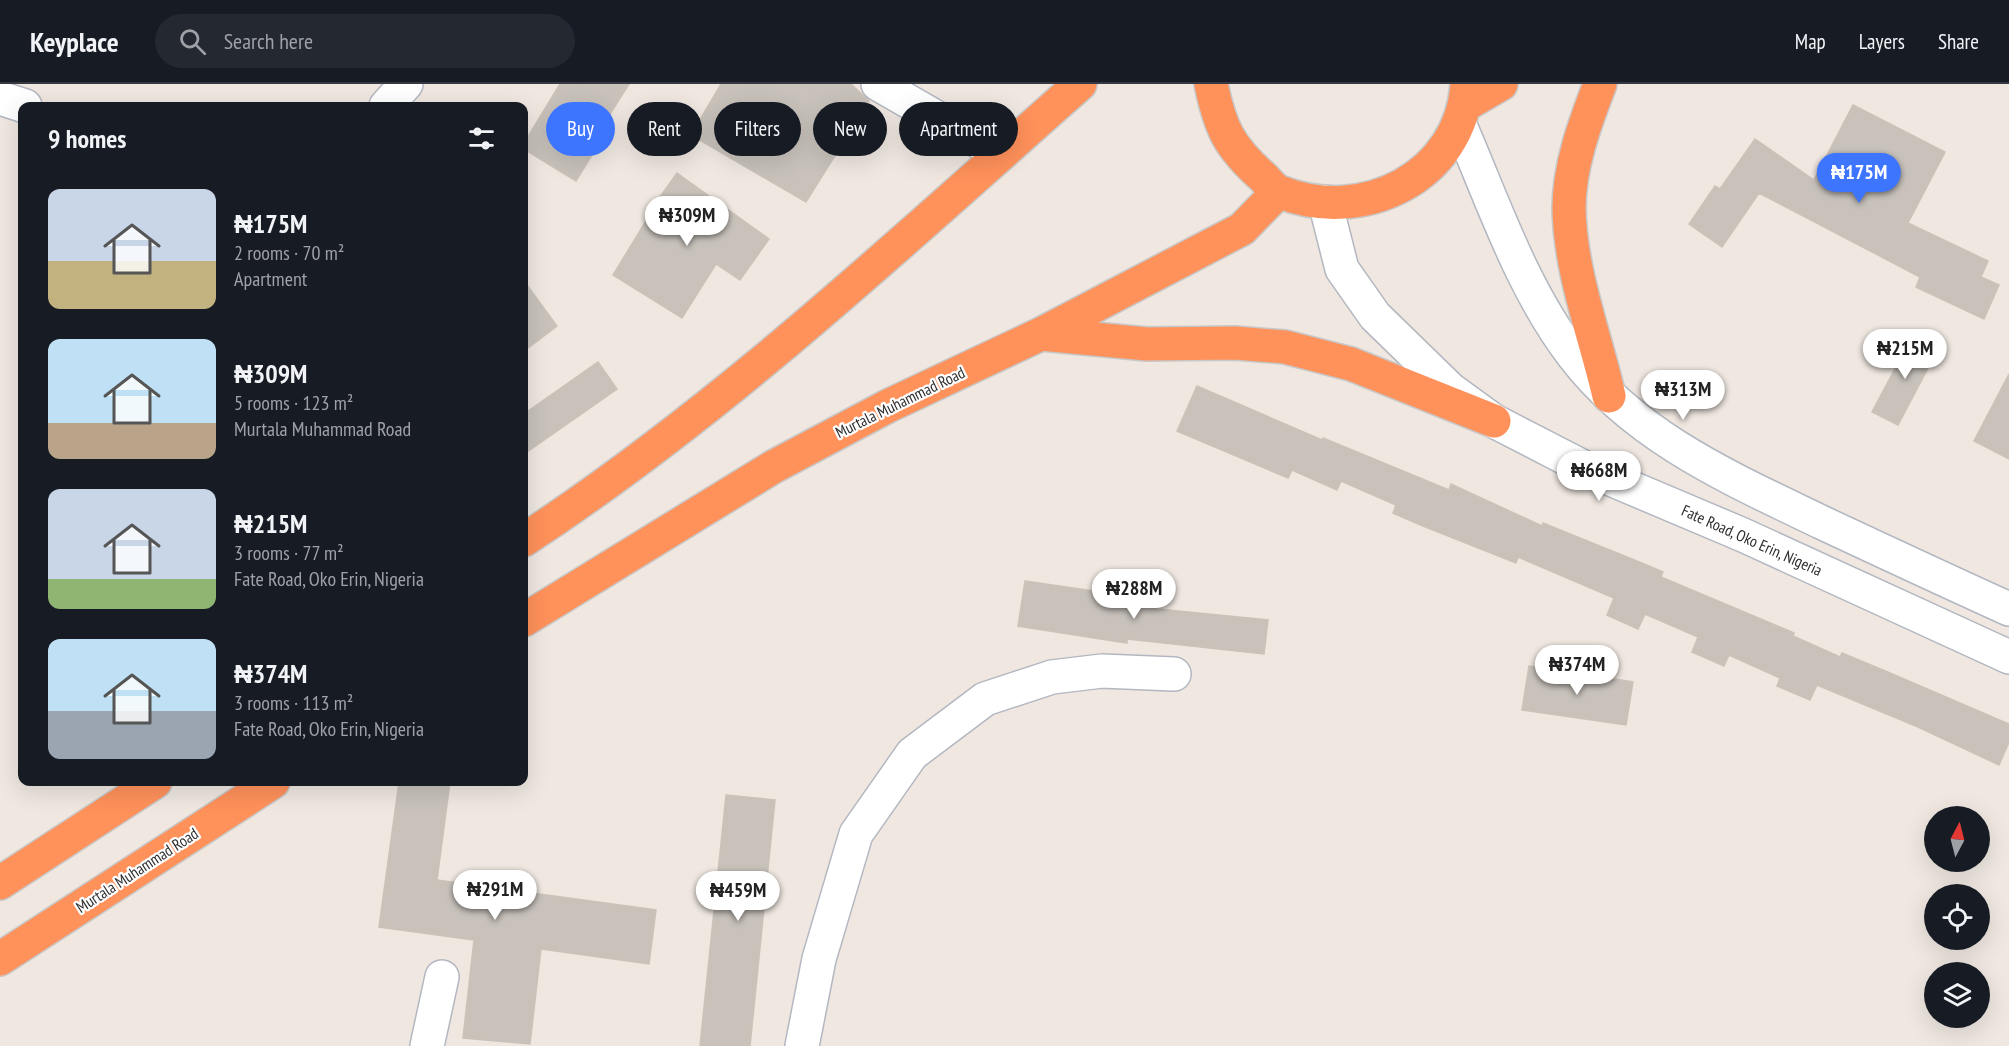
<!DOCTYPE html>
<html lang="en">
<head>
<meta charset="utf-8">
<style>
  body { margin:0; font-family:"PT Sans Narrow",sans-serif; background:#242831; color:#f1f3f6; height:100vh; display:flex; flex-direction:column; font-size:22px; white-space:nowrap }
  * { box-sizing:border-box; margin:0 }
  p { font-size:20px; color:#9ea1a6 }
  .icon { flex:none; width:33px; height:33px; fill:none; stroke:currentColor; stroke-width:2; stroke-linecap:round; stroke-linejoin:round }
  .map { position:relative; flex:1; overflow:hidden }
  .sheet { position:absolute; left:18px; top:18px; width:510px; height:684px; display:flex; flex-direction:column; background:#171b24; border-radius:12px; box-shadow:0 6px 24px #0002 }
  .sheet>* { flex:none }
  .banner { position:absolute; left:546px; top:18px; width:570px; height:54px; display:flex; gap:12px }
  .needle { width:39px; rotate:7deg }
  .buttons { position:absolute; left:1924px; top:722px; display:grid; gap:12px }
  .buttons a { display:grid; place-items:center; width:66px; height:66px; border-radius:50%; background:#171b24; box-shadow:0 6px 24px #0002; font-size:30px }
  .price { position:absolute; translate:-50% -51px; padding:0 14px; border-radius:21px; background:#fff; color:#222; font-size:20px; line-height:39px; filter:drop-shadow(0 2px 3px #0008) }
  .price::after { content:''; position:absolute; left:50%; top:36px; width:18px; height:14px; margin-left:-9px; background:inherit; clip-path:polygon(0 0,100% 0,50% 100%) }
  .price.on { background:#3d75ff; color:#fff }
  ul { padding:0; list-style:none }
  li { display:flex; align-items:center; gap:18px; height:150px; padding:0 30px }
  li span { display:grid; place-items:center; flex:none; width:168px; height:120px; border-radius:12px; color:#555 }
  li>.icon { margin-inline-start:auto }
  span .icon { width:72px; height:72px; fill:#fffc; stroke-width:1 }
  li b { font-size:26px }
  h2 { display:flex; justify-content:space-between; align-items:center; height:72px; padding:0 30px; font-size:26px }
  .pill { padding:0 21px; border-radius:27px; background:#171b24; box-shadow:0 6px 24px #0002; font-size:21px; line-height:54px }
  .pill.on { background:#3d75ff; color:#fff }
  header { display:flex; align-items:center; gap:36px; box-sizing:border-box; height:84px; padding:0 30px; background:#171b24; border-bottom:2px solid #363941 }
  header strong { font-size:28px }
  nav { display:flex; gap:33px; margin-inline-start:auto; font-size:21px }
  .search { width:420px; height:54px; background:#242831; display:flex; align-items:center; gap:15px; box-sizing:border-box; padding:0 21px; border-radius:33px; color:#9ea1a6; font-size:22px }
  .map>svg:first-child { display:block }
</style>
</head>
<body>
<header>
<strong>Keyplace</strong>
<div class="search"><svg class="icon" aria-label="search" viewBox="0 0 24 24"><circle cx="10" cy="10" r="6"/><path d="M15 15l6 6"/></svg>Search here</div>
<nav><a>Map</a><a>Layers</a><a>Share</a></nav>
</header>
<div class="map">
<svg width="2009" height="962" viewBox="0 0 2009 962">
  <rect width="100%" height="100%" fill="#efe7e0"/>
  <!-- building -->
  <path fill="#c8c2bb" stroke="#cbc3b9" stroke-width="1.5" d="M 560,0 L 629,0 L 605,38 L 610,42 L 576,97 L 524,65 L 524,59 Z
    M 721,0 L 851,0 L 869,17 L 806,118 L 691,51 Z
    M 1853,21 L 1945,68 L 1908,139 L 1988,177 L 1981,193 L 1999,201 L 1984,235 L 1916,203 L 1920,193 L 1759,109 L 1722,163 L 1689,140 L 1715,102 L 1720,105 L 1755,55 L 1814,96 Z
    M 677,89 L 769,155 L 740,196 L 716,180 L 682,234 L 613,191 L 649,132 L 647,131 Z
    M 524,197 L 557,242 L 524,267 Z
    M 1913,251 L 1938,265 L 1898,341 L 1872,328 Z
    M 598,278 L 617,305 L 524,370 L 524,330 Z
    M 2009,290 L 2009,375 L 1974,357 Z
    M 1197,302 L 1322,356 L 1323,354 L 1449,406 L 1451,400 L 1542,442 L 1543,439 L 1632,475 L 1663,488 L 1661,493 L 1794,549 L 1793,552 L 1840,573 L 1842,569 L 1890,589 L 2009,640 L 2009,658 L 1999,681 L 1918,643 L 1817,601 L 1810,616 L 1777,602 L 1780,594 L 1729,571 L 1724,582 L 1692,568 L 1698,553 L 1645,530 L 1638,545 L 1607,531 L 1614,514 L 1518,473 L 1516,479 L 1423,442 L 1393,429 L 1396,421 L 1341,397 L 1337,406 L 1292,386 L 1288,394 L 1177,347 Z
    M 1025,497 L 1134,513 L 1133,519 L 1158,525 L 1268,536 L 1264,570 L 1127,555 L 1127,559 L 1018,542 Z
    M 1529,582 L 1633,598 L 1626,641 L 1522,626 Z
    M 399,698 L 450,698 L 437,796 L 656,826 L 649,880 L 541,865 L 530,960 L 463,954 L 474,856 L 379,843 Z
    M 726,711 L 775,716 L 750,962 L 700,962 Z"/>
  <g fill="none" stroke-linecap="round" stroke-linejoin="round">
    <!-- minor casing -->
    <g stroke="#b3b7c1" stroke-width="36">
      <path id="minor" d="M 878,0 L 1000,70
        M 0,14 L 25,22
        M 386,22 L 406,0
        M 1459,39 C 1493,117 1521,203 1573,271 C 1636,354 1732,395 1823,439 C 1885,468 1947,497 2009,525
        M 1325,118 L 1342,185 L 1375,232 L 1450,305 L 1494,337 L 1587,385 L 1743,451 L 2009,573
        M 427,962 L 442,893
        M 802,962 L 819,875 L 856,750 L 912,670 L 985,615 L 1052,593 L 1102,587 L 1174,590"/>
    </g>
    <!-- highway casing -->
    <g stroke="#c8c8c8" stroke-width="36">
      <path id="highway" d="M 1211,0 C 1220,44 1229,63 1263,93 C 1268,98 1274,106 1280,108 C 1363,141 1461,93 1467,0
        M 1600,0 C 1585,39 1569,82 1569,124 C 1570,188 1595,251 1609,312
        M 1465,21 L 1501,0
        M 1041,250 L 1147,260 L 1235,259 L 1285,263 L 1351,280 L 1494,337
        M 524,456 C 725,324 900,159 1080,0
        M 524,536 L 773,383 L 888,322 L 1041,250 L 1242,145 L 1278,108
        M 0,799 L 155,698
        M 0,875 L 273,698"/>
    </g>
    <!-- minor -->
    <use href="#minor" stroke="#fff" stroke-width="33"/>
    <!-- highway -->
    <use href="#highway" stroke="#ff915b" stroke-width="33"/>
  </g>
  <g text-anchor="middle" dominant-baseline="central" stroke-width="4.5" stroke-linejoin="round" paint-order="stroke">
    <!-- street labels -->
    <g font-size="16" fill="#2d2d2d" stroke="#fff">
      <text transform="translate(900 318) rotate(-26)">Murtala Muhammad Road</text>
      <text transform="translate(1752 456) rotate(24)">Fate Road, Oko Erin, Nigeria</text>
      <text transform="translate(137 786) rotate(-33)">Murtala Muhammad Road</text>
    </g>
  </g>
</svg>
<div class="buttons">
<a><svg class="needle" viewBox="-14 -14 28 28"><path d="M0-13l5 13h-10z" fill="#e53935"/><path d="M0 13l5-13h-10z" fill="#9ea1a6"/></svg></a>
<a><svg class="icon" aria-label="locate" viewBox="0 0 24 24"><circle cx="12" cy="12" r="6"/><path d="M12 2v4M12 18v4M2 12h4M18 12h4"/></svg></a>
<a><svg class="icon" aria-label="layers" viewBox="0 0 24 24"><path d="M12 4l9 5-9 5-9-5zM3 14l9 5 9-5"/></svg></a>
</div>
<b class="price on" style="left:1859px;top:120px">₦175M</b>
<b class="price" style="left:687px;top:163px">₦309M</b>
<b class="price" style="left:1905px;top:296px">₦215M</b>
<b class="price" style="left:1683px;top:337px">₦313M</b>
<b class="price" style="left:1599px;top:418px">₦668M</b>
<b class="price" style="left:1134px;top:536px">₦288M</b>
<b class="price" style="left:1577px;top:612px">₦374M</b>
<b class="price" style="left:495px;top:837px">₦291M</b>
<b class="price" style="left:738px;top:838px">₦459M</b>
<div class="banner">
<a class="pill on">Buy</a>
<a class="pill">Rent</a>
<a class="pill">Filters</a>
<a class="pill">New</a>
<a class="pill">Apartment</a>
</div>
<section class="sheet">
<h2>9 homes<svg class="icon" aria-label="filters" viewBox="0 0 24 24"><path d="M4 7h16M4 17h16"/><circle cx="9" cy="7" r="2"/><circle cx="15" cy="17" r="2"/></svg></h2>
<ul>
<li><span style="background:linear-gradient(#c9d6e8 60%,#c2b280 0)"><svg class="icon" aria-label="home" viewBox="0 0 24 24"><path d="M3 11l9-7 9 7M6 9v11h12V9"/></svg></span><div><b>₦175M</b><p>2 rooms · 70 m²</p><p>Apartment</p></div></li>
<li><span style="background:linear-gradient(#bfe0f5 70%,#b9a48a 0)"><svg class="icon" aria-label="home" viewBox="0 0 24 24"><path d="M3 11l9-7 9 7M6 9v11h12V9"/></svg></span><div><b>₦309M</b><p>5 rooms · 123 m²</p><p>Murtala Muhammad Road</p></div></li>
<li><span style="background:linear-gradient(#c9d6e8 75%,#8fb573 0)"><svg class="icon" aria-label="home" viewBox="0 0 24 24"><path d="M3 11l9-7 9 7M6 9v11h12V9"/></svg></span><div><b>₦215M</b><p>3 rooms · 77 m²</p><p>Fate Road, Oko Erin, Nigeria</p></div></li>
<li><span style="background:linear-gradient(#bfe0f5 60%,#9aa5b1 0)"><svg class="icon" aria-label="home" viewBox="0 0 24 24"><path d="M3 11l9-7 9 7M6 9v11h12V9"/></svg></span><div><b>₦374M</b><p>3 rooms · 113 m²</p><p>Fate Road, Oko Erin, Nigeria</p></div></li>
</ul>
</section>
</div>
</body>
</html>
